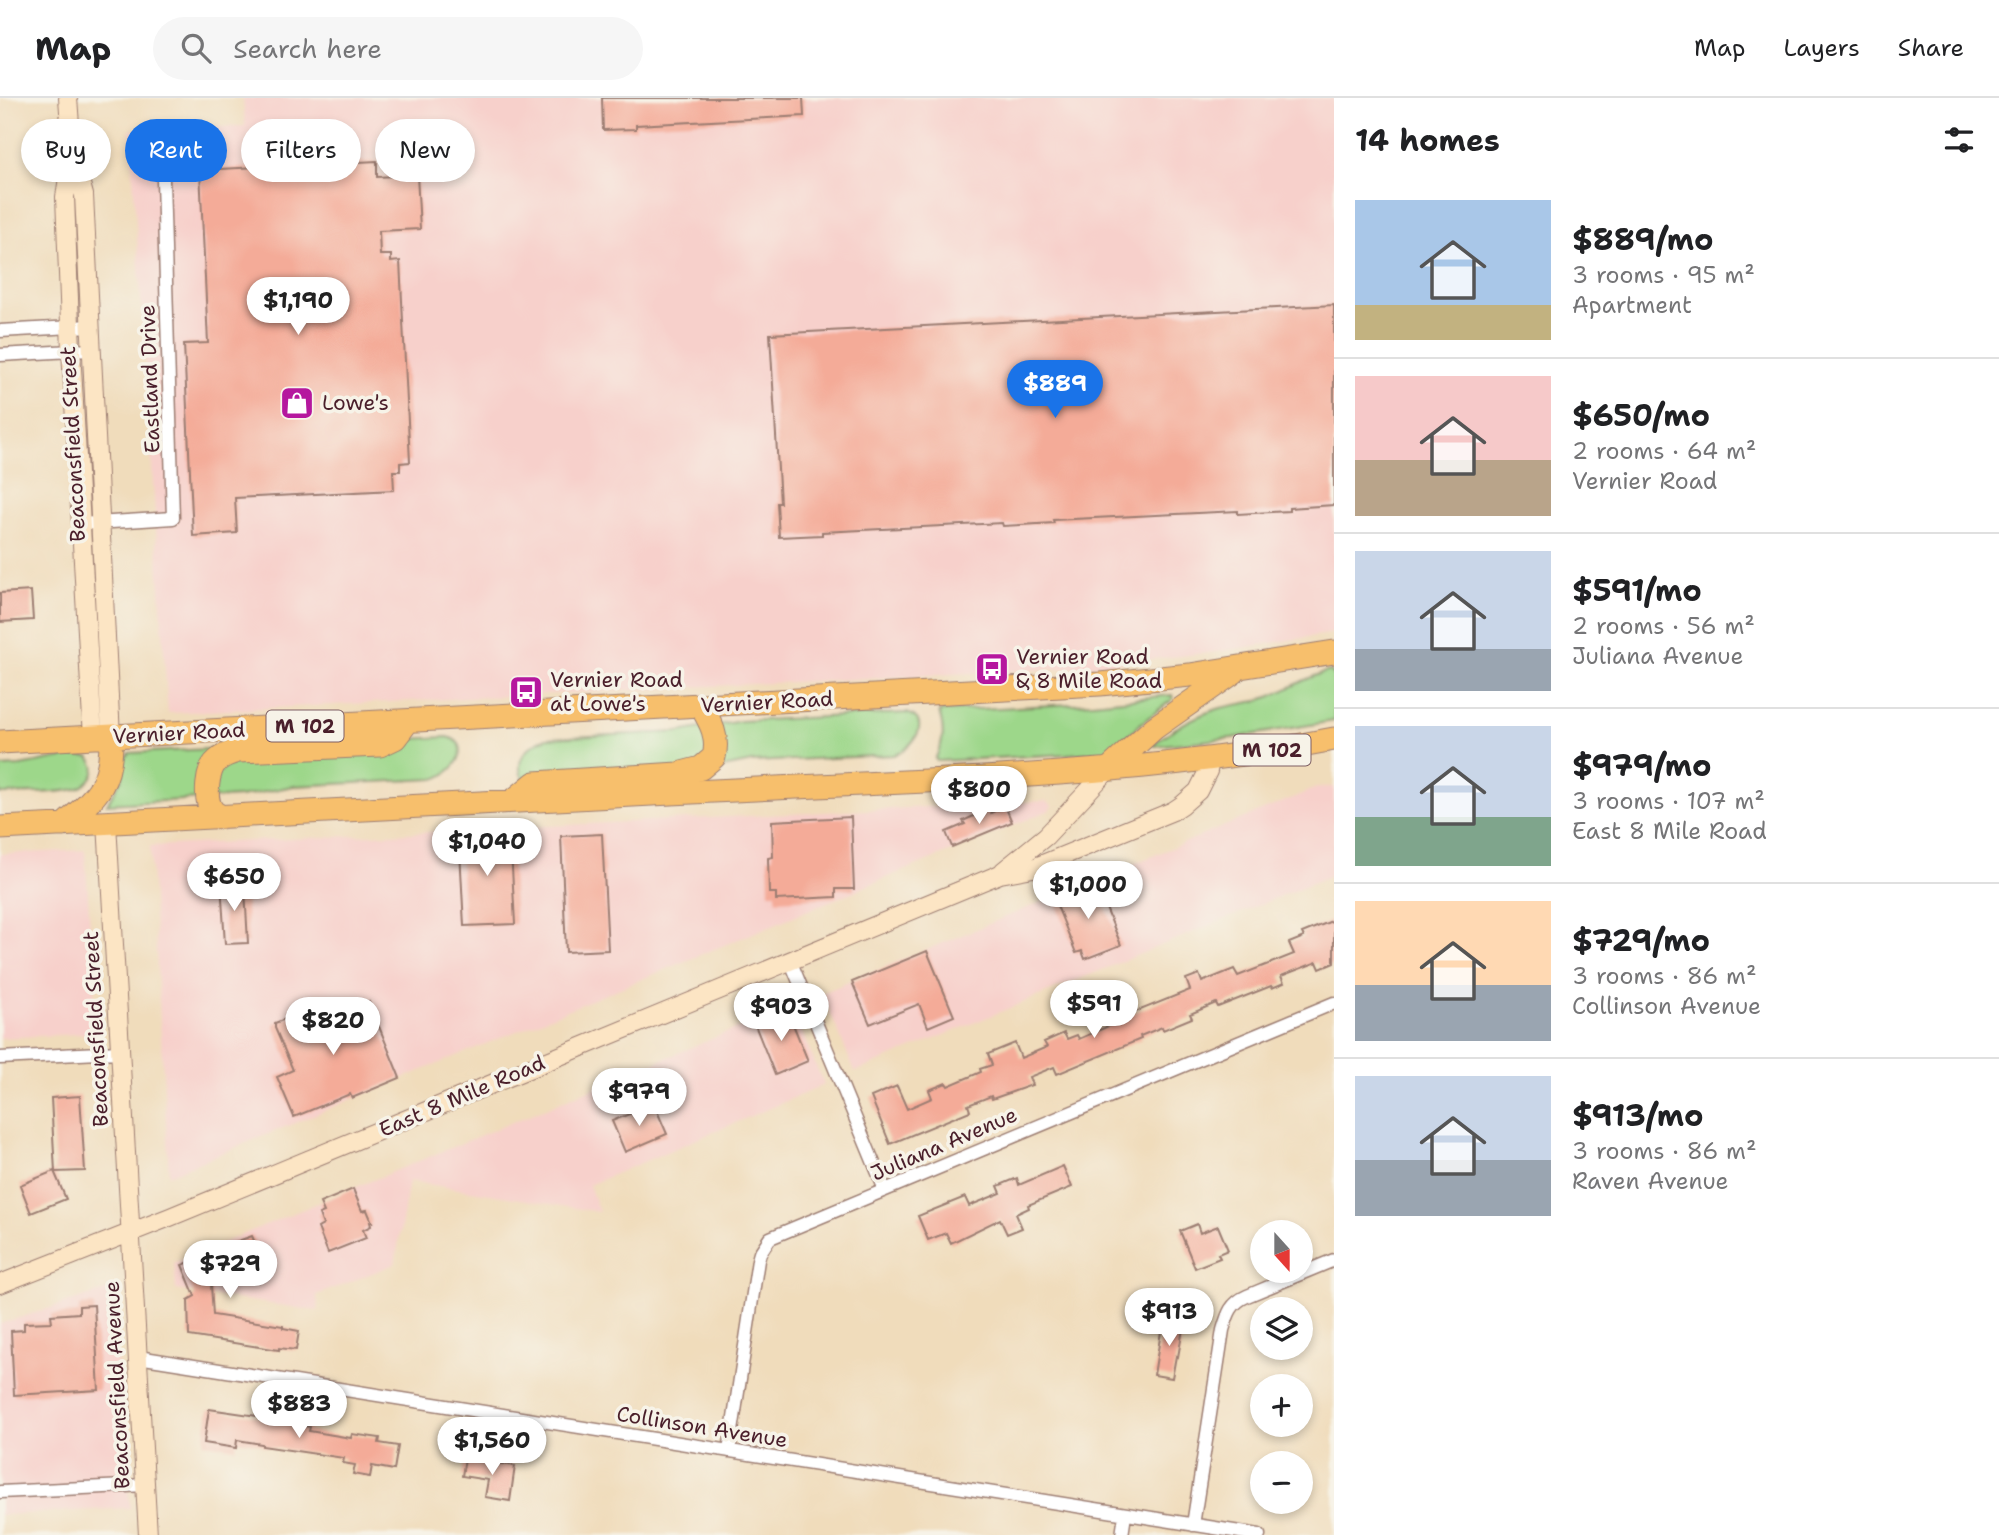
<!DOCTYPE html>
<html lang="en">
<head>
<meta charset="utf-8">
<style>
  body { margin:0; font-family:"Shantell Sans",sans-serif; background:#f6f6f6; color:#202124; height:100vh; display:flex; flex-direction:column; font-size:26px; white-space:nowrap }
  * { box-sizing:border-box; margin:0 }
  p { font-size:23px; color:#757577 }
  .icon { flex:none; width:38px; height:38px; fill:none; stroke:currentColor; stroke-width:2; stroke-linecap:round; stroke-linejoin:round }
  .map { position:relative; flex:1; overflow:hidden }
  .side { display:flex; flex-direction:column; background:#fff; width:665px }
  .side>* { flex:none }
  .hud { position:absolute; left:21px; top:21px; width:665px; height:63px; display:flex; gap:14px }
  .needle { width:46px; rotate:159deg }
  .fabs { position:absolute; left:1250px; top:1122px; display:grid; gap:14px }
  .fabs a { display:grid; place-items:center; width:63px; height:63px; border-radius:50%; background:#fff; box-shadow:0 4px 10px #0003; font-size:35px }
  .price { position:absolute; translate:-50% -60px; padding:0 16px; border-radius:24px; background:#fff; color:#222; font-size:23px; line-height:46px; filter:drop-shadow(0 2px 4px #0008) }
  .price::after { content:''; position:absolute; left:50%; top:42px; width:21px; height:16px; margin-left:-10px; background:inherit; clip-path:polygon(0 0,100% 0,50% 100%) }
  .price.current { background:#1a73e8; color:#fff }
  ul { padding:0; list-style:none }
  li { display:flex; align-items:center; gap:21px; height:175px; padding:0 21px }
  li+li { border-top:2px solid #e0e0e0 }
  li span { display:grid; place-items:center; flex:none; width:196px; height:140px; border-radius:0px; color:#555 }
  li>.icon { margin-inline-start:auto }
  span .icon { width:84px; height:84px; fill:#fffc; stroke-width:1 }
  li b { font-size:30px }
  h2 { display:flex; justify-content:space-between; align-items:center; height:84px; padding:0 21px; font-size:30px }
  .chip { padding:0 24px; border-radius:32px; background:#fff; box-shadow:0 4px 10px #0003; font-size:24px; line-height:63px }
  .chip.current { background:#1a73e8; color:#fff }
  header { display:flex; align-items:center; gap:42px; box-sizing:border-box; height:98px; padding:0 35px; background:#fff; border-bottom:2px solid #e0e0e0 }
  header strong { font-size:33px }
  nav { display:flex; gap:38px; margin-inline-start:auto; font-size:24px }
  .search { width:490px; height:63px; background:#f6f6f6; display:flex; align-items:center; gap:18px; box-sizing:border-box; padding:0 24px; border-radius:38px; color:#757577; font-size:26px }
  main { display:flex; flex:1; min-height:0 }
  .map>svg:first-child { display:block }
</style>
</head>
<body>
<header>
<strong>Map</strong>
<div class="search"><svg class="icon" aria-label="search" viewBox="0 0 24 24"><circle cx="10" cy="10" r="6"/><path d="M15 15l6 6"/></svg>Search here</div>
<nav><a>Map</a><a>Layers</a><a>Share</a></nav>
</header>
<main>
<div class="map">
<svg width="1334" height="1437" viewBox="0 0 1334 1437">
  <rect width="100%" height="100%" fill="#f7f3e8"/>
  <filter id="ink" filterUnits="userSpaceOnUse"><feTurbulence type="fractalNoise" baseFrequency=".0143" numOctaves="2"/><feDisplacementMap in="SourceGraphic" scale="14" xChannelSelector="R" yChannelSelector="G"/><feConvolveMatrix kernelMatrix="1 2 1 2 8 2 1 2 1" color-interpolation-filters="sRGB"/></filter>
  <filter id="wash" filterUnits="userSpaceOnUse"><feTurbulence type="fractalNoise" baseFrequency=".00686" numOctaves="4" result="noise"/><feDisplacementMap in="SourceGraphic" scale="28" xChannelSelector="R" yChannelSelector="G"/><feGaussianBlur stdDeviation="1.57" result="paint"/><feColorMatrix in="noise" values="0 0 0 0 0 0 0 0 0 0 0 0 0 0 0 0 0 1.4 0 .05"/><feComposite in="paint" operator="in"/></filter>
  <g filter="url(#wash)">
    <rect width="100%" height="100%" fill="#f0dcbb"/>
    <!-- built -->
    <path fill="#f7d0cb" d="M 243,0 L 1334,0 L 1334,535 L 1216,554 L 1072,570 L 168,615 L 130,32 L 245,28 Z
      M 1319,689 L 1334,689 L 1334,776 L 855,974 L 822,895 Z
      M 1047,703 L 1051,706 L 1052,709 L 1048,713 L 169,1077 L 150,748 Z
      M 85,752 L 97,935 L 0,940 L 0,756 Z
      M 791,908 L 824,987 L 589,1087 L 599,1114 L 409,1083 L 395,1166 L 317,1197 L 318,1213 L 176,1192 L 174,1165 Z
      M 111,1191 L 130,1410 L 0,1417 L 0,1226 Z"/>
    <!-- green -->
    <path fill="#9dd78a" stroke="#747b5a" stroke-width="2" d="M 1330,573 L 1334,577 L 1334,623 L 1232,640 L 1154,648 L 1153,646 C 1174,630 1195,617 1221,610 C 1237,606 1254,605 1269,599 C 1290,591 1307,578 1330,573 Z
      M 1172,597 L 1173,601 L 1140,626 L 1113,652 L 1107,654 L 938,663 L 935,661 C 944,644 945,633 939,614 L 941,613 L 1092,605 Z
      M 907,615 C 933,623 912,651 894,657 L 752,664 L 699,675 L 523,681 C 513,661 529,646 547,640 L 679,634 L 741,623 Z
      M 448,639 C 475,647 454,676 434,681 L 293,688 L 240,699 L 107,706 L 122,681 L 125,660 L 130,655 Z
      M 72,658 L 89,659 C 95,666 97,672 92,679 C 88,684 84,688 79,690 C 64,696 18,695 0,696 L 0,669 L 20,668 Z"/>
    <g id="blocks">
      <!-- building -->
      <path fill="#f4ab98" d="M 602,0 L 803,0 L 804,18 L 636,27 L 636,31 L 603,32 Z
        M 377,63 L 377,79 L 417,77 L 420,131 L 379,133 L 380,157 L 391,157 L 391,164 L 400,163 L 410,364 L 400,365 L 400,373 L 393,373 L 394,392 L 235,400 L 237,435 L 193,438 L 184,246 L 208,245 L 200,72 Z
        M 1334,207 L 1334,407 L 1289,410 L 1289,413 L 1238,416 L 1238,413 L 1053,422 L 1054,425 L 1003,428 L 1002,425 L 822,434 L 822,437 L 779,439 L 777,405 L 780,405 L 770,236 Z
        M 31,493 L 33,522 L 0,524 L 0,495 Z
        M 1005,708 L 1012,724 L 952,749 L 946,734 L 965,726 L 963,723 L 989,711 L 991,715 Z
        M 851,719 L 854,791 L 836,791 L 836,799 L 776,802 L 776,795 L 769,795 L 768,760 L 773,759 L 772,723 Z
        M 510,732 L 515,826 L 464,828 L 459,734 Z
        M 602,736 L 608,852 L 566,854 L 561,738 Z
        M 240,783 L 241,789 L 245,791 L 248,845 L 225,846 L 221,785 Z
        M 1095,783 L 1121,847 L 1085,861 L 1082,853 L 1076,855 L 1056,805 L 1062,803 L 1059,797 Z
        M 1334,822 L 1334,865 L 1320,871 L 1317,864 L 1281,878 L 1284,885 L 1272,890 L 1271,888 L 1218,909 L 1216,905 L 1190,916 L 1192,920 L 1163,932 L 1162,929 L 1140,938 L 1141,941 L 1057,976 L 1054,969 L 1029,979 L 1032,987 L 992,1001 L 991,998 L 968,1007 L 970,1013 L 890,1046 L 871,999 L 897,988 L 907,1011 L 932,1000 L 929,992 L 946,985 L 948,988 L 981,974 L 980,971 L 992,967 L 988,956 L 1015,945 L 1021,960 L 1047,949 L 1044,944 L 1064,935 L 1067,941 L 1077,937 L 1079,941 L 1109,928 L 1108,925 L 1190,892 L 1186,881 L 1199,876 L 1202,884 L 1234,871 L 1238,878 L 1294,856 L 1289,845 L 1304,839 L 1302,835 Z
        M 927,853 L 954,918 L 928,929 L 919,906 L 870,926 L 852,884 Z
        M 351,902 L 355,913 L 369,904 L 400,980 L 352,1000 L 350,996 L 294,1019 L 277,979 L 293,972 L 275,930 L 275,925 L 295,917 L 303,920 L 310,920 Z
        M 788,914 L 808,963 L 775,977 L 755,927 Z
        M 80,998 L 85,1073 L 55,1074 L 51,1000 Z
        M 654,1006 L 667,1036 L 625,1054 L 612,1023 Z
        M 1063,1068 L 1072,1089 L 1028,1107 L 1029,1110 L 1016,1116 L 1022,1130 L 1007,1136 L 1000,1121 L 951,1145 L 946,1135 L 928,1142 L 918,1118 L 965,1099 L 969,1108 L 1001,1095 L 998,1088 L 1017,1080 L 1019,1087 Z
        M 54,1073 L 66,1101 L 31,1115 L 20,1087 Z
        M 353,1091 L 362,1113 L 367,1112 L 372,1124 L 370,1124 L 371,1128 L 363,1132 L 366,1140 L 328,1155 L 318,1130 L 323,1127 L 319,1116 L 324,1114 L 320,1105 Z
        M 1197,1126 L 1200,1135 L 1218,1128 L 1228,1152 L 1218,1156 L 1220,1160 L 1195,1170 L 1180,1133 Z
        M 252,1138 L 264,1165 L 211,1187 L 213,1217 L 283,1228 L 283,1230 L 299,1233 L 296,1252 L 279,1250 L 279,1252 L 189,1238 L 188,1202 L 195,1198 L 182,1167 L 208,1157 L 207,1154 Z
        M 94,1207 L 99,1292 L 14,1297 L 11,1233 L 24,1232 L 24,1225 L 52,1224 L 51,1217 L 79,1215 L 79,1208 Z
        M 1163,1221 L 1184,1225 L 1178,1259 L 1176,1258 L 1172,1280 L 1154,1277 Z
        M 209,1311 L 285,1322 L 284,1324 L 310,1329 L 309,1333 L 351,1340 L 352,1336 L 380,1340 L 379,1345 L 398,1348 L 394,1372 L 372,1368 L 370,1379 L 353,1376 L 355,1367 L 343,1365 L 344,1360 L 262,1348 L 262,1346 L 237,1342 L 236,1350 L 204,1345 Z
        M 465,1360 L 515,1368 L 510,1403 L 485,1399 L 488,1382 L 462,1378 Z"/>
    </g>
  </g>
  <g filter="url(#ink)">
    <use href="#blocks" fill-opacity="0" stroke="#9d7e73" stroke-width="2"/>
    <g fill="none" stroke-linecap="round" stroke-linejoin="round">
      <!-- street casing -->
      <g stroke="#9d7e73" stroke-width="15">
        <path id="street" d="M 0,233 L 90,228
          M 0,257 L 90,252
          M 81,426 L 173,420 L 162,49
          M 790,862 L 885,1092
          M 0,960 L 119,954
          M 138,1259 L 1259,1437
          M 729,1353 L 758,1162 L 760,1155 L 770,1140 L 1334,905
          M 0,1394 L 146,1387
          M 1193,1427 L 1223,1232 C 1228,1215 1231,1205 1247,1198 L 1334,1162
          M 1122,1437 L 1125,1417"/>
      </g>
      <!-- secondary casing -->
      <g stroke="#9d7e73" stroke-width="20">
        <path id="secondary" d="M 68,0 L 72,53 L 84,97 L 111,639
          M 71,60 L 65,99 L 71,252 L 93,640
          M 107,725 L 148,1437
          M 1003,773 L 1046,738 L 1109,671
          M 0,1186 L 170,1119 L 1000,776 L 1033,770 L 1173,713 L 1182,707 L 1198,693 L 1208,673 L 1210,661"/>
      </g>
      <!-- highway casing -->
      <g stroke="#9d7e73" stroke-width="25">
        <path id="highway" d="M 0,644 L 1100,586 L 1190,577 L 1334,554
          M 1109,671 L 1154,630 L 1234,574
          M 513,703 L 535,685 L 678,676 L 701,670 L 714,659 C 719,639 711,625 701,608
          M 221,719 C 221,719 212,713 212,712 C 204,701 207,671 217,663 C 223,657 230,655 238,653 L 380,647 L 395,640 L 408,623
          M 64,727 C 98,697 112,686 111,639
          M 0,730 C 224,719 448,705 671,695 C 763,691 855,687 947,682 C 1077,675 1206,666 1334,641"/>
      </g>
      <!-- street -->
      <use href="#street" stroke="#fff" stroke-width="12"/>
      <!-- secondary -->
      <use href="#secondary" stroke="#fce5c4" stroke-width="18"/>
      <!-- highway -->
      <use href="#highway" stroke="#f7bf6c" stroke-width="23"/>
    </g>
  </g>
  <!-- icons -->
  <defs>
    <g id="shop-square" transform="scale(1.75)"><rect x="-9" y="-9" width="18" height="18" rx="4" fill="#b5179e" stroke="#f7f3e8"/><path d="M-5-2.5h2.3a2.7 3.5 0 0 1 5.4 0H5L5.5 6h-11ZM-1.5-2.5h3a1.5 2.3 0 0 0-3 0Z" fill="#fff"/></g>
    <g id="bus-square" transform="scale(1.75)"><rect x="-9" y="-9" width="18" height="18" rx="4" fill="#b5179e" stroke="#f7f3e8"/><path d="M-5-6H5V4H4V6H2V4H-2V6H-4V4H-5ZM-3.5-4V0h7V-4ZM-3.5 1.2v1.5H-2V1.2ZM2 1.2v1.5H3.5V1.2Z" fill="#fff"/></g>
  </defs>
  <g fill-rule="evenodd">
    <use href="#shop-square" x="297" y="305"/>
    <use href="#bus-square" x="992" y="571"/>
    <use href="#bus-square" x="526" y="594"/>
  </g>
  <g text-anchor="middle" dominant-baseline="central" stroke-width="7" stroke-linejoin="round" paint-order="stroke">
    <!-- shield labels -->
    <g fill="#f7f3e8" stroke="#7e5f64" stroke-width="2">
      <rect x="266.5" y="612.5" width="77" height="31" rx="5"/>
      <rect x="1233.5" y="636.5" width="77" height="31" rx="5"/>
    </g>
    <g font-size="19" font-weight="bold" fill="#4a1f2b">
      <text x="305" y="628">M 102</text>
      <text x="1272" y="652">M 102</text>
    </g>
    <!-- street labels -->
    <g font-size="21" fill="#4a1f2b" stroke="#f7f3e8">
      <text transform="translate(150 281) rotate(-92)">Eastland Drive</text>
      <text transform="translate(73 346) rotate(-93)">Beaconsfield Street</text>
      <text transform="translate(767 604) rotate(-3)">Vernier Road</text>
      <text transform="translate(179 635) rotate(-3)">Vernier Road</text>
      <text transform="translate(96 931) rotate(-93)">Beaconsfield Street</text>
      <text transform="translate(462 998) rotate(-23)">East 8 Mile Road</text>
      <text transform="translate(944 1046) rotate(-23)">Juliana Avenue</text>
      <text transform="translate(117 1287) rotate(-93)">Beaconsfield Avenue</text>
      <text transform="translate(702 1329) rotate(9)">Collinson Avenue</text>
    </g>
    <!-- poi labels -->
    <g font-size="21" fill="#4a1f2b" stroke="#f7f3e8" text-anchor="start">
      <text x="322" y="305">Lowe's</text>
      <text x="1016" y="559">Vernier Road<tspan x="1016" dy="24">&amp; 8 Mile Road</tspan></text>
      <text x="550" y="582">Vernier Road<tspan x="550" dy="24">at Lowe's</tspan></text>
    </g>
  </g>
</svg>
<div class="fabs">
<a><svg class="needle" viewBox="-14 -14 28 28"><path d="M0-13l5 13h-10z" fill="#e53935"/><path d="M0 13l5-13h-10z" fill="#757577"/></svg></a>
<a><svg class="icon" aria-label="layers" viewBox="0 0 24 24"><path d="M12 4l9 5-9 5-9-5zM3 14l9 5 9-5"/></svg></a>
<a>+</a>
<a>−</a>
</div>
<b class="price" style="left:298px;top:239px">$1,190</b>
<b class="price current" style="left:1055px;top:322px">$889</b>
<b class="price" style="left:979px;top:728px">$800</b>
<b class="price" style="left:487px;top:780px">$1,040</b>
<b class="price" style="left:234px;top:815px">$650</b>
<b class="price" style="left:1088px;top:823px">$1,000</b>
<b class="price" style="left:1094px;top:942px">$591</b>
<b class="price" style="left:781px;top:945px">$903</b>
<b class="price" style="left:333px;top:959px">$820</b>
<b class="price" style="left:639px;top:1030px">$979</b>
<b class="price" style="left:230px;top:1202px">$729</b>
<b class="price" style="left:1169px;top:1250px">$913</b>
<b class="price" style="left:299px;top:1342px">$883</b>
<b class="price" style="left:492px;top:1379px">$1,560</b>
<div class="hud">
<a class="chip">Buy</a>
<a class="chip current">Rent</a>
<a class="chip">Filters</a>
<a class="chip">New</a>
</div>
</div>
<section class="side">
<h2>14 homes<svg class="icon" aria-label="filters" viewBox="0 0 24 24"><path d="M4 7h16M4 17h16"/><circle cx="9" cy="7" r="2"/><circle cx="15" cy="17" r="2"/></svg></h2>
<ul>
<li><span style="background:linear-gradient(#a9c7e8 75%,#c2b280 0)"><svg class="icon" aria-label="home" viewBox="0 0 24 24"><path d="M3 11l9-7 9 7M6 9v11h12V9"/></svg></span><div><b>$889/mo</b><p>3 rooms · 95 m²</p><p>Apartment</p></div></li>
<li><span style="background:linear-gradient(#f6c9c9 60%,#b9a48a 0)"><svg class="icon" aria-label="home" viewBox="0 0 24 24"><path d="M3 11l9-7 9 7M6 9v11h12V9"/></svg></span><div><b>$650/mo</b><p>2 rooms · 64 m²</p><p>Vernier Road</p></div></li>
<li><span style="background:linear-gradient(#c9d6e8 70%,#9aa5b1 0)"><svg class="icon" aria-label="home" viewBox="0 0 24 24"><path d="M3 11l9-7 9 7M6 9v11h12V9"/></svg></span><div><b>$591/mo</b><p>2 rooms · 56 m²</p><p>Juliana Avenue</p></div></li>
<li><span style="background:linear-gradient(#c9d6e8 65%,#7fa58c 0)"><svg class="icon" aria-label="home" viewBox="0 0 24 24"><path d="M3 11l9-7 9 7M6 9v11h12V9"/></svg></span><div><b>$979/mo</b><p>3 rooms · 107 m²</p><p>East 8 Mile Road</p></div></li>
<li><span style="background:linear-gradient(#ffd9b3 60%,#9aa5b1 0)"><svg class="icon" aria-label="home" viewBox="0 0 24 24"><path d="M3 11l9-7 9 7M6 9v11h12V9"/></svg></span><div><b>$729/mo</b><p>3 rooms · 86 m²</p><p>Collinson Avenue</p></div></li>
<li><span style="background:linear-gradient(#c9d6e8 60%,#9aa5b1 0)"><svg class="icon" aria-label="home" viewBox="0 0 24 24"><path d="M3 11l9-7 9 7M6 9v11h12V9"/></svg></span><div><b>$913/mo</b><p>3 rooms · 86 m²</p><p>Raven Avenue</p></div></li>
</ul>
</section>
</main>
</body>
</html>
